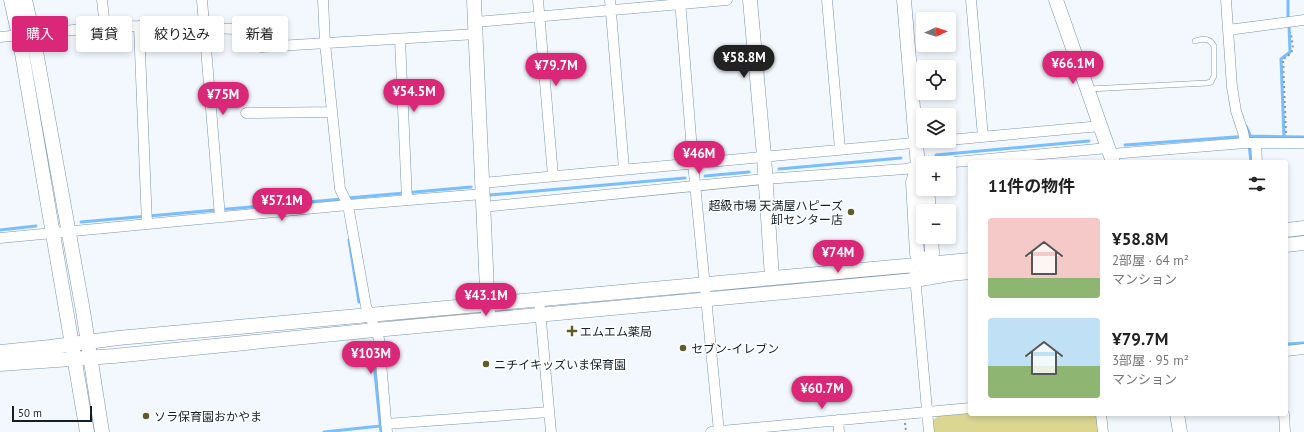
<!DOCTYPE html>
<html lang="ja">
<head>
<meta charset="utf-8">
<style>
  body { margin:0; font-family:"PT Sans","Noto Sans JP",sans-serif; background:#f2f2f2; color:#222; height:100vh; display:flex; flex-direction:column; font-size:15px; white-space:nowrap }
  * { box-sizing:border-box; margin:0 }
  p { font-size:13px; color:#767676 }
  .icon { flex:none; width:22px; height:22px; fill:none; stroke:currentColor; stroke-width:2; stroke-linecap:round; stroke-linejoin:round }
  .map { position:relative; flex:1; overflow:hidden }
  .drawer { position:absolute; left:968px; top:160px; width:320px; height:256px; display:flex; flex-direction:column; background:#fff; border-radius:4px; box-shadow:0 2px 6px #0003 }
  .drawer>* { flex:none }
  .top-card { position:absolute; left:12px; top:16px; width:380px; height:36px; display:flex; gap:8px }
  .needle { width:26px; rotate:87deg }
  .tools { position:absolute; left:916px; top:12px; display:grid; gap:8px }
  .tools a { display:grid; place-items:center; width:40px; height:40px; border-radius:4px; background:#fff; box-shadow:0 2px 6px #0003; font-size:20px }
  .scale { position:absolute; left:12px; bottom:10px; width:80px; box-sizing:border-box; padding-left:4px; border:2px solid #151f29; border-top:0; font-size:11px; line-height:14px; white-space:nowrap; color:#151f29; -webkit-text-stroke:3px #fff; paint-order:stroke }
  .price { position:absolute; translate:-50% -34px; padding:0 9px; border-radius:14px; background:#db2777; color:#fff; font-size:13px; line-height:26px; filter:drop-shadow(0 1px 2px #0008) }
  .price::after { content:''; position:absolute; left:50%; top:24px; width:12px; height:9px; margin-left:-6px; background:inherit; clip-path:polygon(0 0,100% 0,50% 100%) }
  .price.on { background:#222; color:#fff }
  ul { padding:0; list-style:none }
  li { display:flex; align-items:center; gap:12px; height:100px; padding:0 20px }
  li span { display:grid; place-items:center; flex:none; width:112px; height:80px; border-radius:4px; color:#555 }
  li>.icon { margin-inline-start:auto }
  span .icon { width:48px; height:48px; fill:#fffc; stroke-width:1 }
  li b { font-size:17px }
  h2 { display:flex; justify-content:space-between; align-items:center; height:48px; padding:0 20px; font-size:17px }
  .chip { padding:0 14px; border-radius:4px; background:#fff; box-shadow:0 2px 6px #0003; font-size:14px; line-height:36px }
  .chip.on { background:#db2777; color:#fff }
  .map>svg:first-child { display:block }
</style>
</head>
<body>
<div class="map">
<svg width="1304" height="432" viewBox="0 0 1304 432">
  <rect width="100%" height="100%" fill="#f3f8fe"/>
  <!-- green -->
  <path fill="#dbd793" d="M 468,312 L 469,315 L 393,321 L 393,318 Z
    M 970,413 L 970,414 L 1097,414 L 1099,432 L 934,432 L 933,420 L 938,416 Z"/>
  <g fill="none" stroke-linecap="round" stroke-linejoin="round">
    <!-- stream -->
    <path stroke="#79befd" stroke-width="3" d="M 1288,0 L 1288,19
      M 1246,126 L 1251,137
      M 1284,137 L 1281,59 L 1290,52 L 1289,25
      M 1249,144 L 1251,162
      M 1125,145 L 1249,136 L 1304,137
      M 936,155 L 1089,141
      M 779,169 L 901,158
      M 705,176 L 749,172
      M 490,195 L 685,178
      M 348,198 L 471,187
      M 81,222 L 342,199
      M 0,230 L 36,226
      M 349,240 L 359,302
      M 372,344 L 381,432
      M 1286,344 L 1304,343
      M 324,432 L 380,426"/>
    <!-- lane casing -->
    <g stroke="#7b95ae" stroke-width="6">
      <path id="lane" d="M 1089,89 L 1207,83 L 1211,82 L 1214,76 L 1214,46 C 1210,38 1203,38 1195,41"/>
    </g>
    <!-- street casing -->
    <g stroke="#7b95ae" stroke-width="11">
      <path id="street" d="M 102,0 L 105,27
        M 202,0 L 220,217
        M 323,0 L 325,43 L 340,189 L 348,205 L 366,306 L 379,339 L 387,432
        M 538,0 L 553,176
        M 610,0 L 624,169
        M 680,0 L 693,163 L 719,432
        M 827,0 L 840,149
        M 971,0 L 983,137
        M 1226,0 L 1232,87 L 1236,111 L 1243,132 L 1245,143
        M 476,22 L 727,0
        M 139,26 L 147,224
        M 1228,30 L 1304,20
        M 0,37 L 105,27 L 139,26 L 238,29 L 248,34 L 261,47 L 476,34
        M 400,39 L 407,200
        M 246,113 L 332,112
        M 949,140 L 1101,126
        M 1256,143 L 1257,162
        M 1111,154 L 1245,143 L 1304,143
        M 944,163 L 1108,148
        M 482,183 L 935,141
        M 483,207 L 765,179 L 905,169 L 923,166
        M 0,238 L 348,205 L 483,194
        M 914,265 L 929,432
        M 539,299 L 551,432
        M 1286,351 L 1304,349
        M 1101,414 L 1103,432
        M 1284,414 L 1285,432
        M 838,420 L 839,432
        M 386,424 L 549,412
        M 711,432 L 970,408"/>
    </g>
    <!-- secondary casing -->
    <g stroke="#7b95ae" stroke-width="15">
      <path id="secondary" d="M 11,0 L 19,36 L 87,432
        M 25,0 L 33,35 L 83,311 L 102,432
        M 474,0 L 488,313
        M 750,0 L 764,156 L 772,278
        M 904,0 L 918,167 L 913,182 L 917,254 L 926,264
        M 1056,0 L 1113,162
        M 927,189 L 929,211
        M 1286,230 L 1304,228
        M 1286,245 L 1304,243
        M 927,271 L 926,264 L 932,253 L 931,237
        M 0,352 L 50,347 L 118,338 L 970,260
        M 0,364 L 114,356 L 375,330 L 915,280 L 950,274 L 970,272
        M 1177,414 L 1180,432"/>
    </g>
    <!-- path -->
    <path stroke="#8e959d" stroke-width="2" stroke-dasharray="2 3" stroke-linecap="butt" d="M 1286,133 L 1283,59 C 1297,51 1292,47 1291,32
      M 905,423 L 906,432"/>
    <!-- lane -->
    <use href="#lane" stroke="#fff" stroke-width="5"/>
    <!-- street -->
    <use href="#street" stroke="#fff" stroke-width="10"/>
    <!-- secondary -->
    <use href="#secondary" stroke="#fff" stroke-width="14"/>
  </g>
  <!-- markers -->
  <g fill="#605c29" stroke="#fff" stroke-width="1.5">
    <circle cx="851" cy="212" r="4"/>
    <path d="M570 325h4v4h4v4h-4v4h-4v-4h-4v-4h4z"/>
    <circle cx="683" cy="348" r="4"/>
    <circle cx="486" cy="364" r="4"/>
    <circle cx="146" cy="416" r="4"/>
  </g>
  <g text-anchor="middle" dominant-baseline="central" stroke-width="3" stroke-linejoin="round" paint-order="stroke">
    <!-- poi labels -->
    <g font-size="12" fill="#151f29" stroke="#fff" text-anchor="start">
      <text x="843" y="205" text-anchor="end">超級市場 天満屋ハピーズ<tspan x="843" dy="14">卸センター店</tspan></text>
      <text x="580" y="331">エムエム薬局</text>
      <text x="691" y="348">セブン-イレブン</text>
      <text x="494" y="364">ニチイキッズいま保育園</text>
      <text x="154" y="416">ソラ保育園おかやま</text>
    </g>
  </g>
</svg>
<div class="tools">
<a><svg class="needle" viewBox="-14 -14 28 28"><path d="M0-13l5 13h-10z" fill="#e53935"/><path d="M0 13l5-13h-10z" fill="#767676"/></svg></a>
<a><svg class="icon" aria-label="locate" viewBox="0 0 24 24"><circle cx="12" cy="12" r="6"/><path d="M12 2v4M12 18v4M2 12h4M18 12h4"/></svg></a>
<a><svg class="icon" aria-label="layers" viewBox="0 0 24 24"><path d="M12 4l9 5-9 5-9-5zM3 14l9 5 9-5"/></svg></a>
<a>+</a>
<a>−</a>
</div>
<div class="scale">50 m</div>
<b class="price on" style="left:744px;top:79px">¥58.8M</b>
<b class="price" style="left:1073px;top:85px">¥66.1M</b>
<b class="price" style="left:556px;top:87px">¥79.7M</b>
<b class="price" style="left:414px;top:113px">¥54.5M</b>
<b class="price" style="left:223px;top:116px">¥75M</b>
<b class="price" style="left:699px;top:175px">¥46M</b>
<b class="price" style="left:282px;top:222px">¥57.1M</b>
<b class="price" style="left:838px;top:274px">¥74M</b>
<b class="price" style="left:486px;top:317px">¥43.1M</b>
<b class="price" style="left:371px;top:375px">¥103M</b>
<b class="price" style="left:822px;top:410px">¥60.7M</b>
<div class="top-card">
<a class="chip on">購入</a>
<a class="chip">賃貸</a>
<a class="chip">絞り込み</a>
<a class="chip">新着</a>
</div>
<section class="drawer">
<h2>11件の物件<svg class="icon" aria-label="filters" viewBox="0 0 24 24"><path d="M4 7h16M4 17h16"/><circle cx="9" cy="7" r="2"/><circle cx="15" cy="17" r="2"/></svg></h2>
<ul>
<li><span style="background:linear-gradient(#f6c9c9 75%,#8fb573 0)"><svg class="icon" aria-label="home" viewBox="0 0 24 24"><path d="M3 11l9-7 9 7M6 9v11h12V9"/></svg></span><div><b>¥58.8M</b><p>2部屋 · 64 m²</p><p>マンション</p></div></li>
<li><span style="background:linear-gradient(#bfe0f5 60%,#8fb573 0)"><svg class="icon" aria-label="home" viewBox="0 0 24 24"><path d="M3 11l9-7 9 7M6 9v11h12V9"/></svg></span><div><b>¥79.7M</b><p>3部屋 · 95 m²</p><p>マンション</p></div></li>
</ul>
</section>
</div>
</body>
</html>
